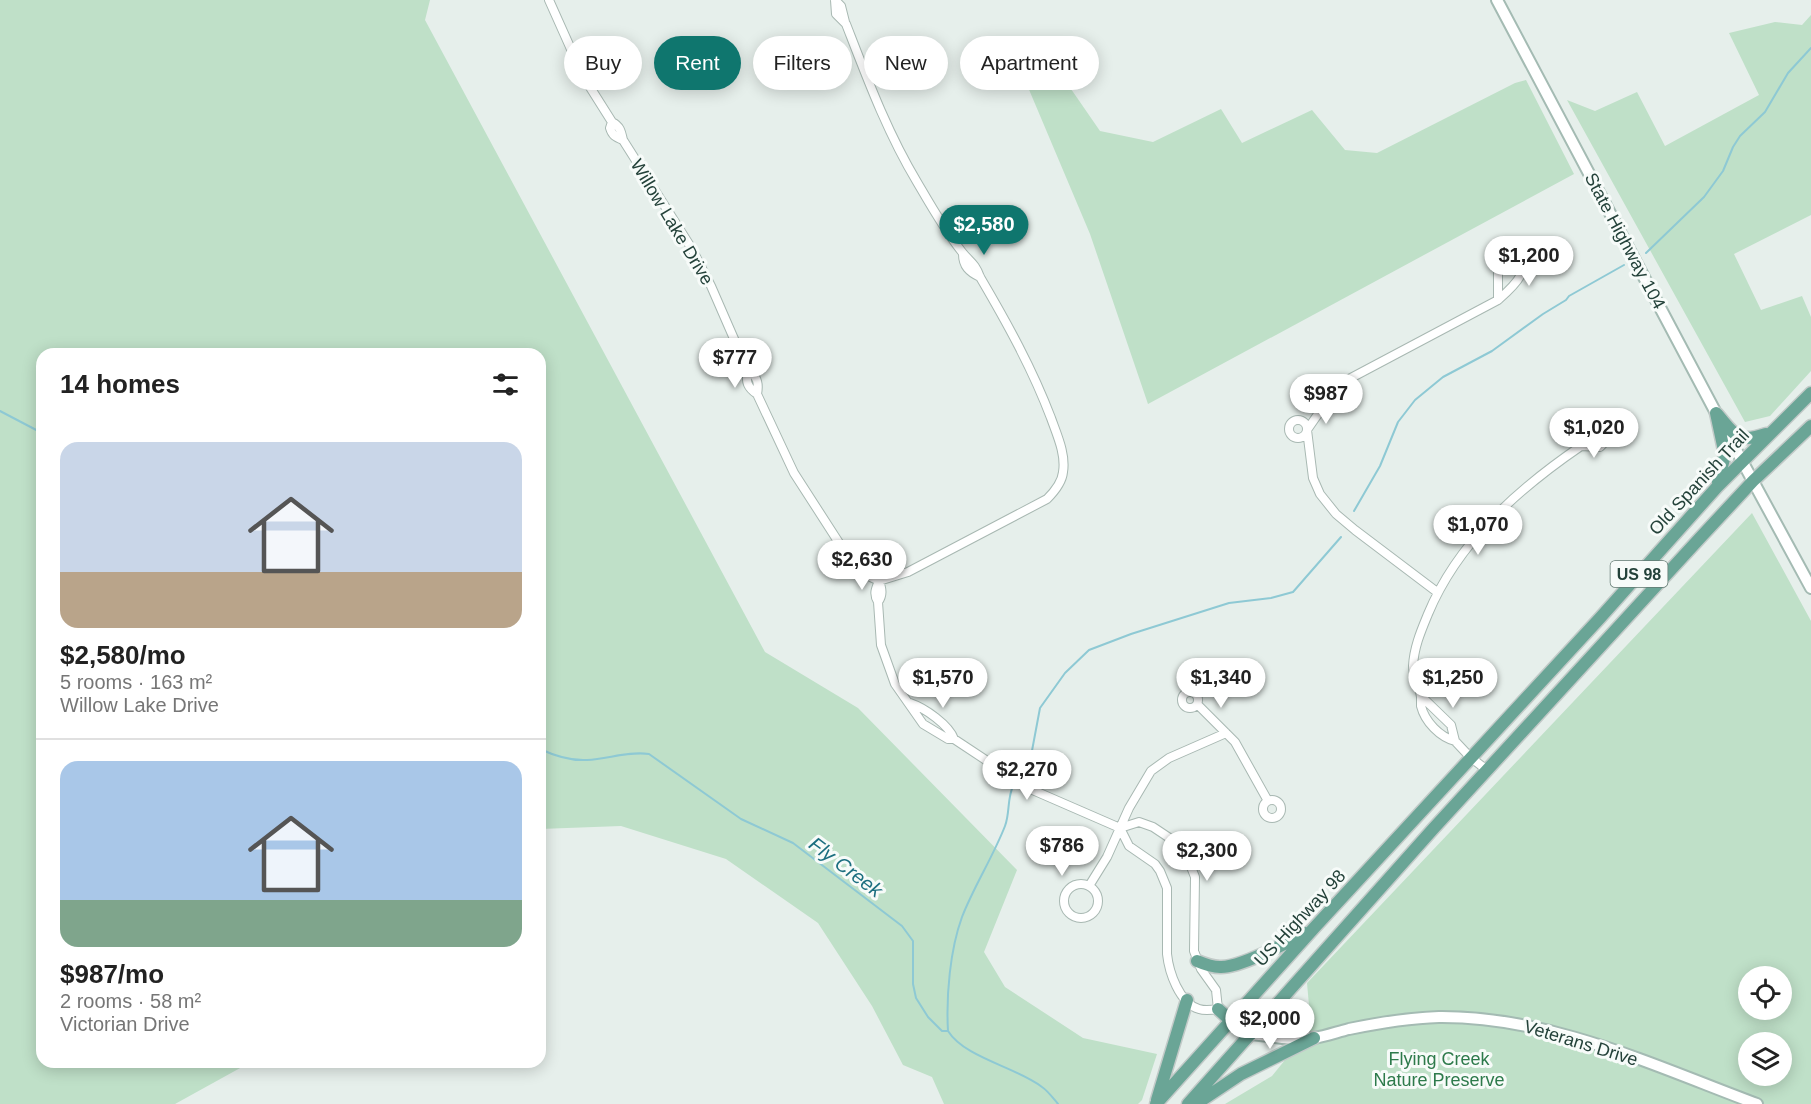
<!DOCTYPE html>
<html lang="en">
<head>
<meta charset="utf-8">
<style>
  body { margin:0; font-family:Helvetica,sans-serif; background:#f6f6f6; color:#222; height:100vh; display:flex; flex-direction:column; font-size:22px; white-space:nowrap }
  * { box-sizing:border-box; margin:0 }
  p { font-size:20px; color:#767676 }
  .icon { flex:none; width:33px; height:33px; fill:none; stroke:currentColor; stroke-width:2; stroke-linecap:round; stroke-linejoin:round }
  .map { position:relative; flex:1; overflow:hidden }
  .side { position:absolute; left:36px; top:348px; width:510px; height:720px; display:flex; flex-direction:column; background:#fff; border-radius:18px; box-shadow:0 3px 15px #0003 }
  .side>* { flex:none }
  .banner { position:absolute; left:564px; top:36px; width:570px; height:54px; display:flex; gap:12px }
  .controls { position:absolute; left:1738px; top:966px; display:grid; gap:12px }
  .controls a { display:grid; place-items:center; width:54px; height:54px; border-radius:50%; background:#fff; box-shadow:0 3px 15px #0003; font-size:30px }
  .price { position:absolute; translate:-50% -51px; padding:0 14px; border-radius:21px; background:#fff; color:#222; font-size:20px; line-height:39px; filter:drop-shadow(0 2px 3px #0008) }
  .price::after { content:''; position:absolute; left:50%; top:36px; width:18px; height:14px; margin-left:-9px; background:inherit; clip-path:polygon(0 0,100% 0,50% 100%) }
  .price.active { background:#0f766e; color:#fff }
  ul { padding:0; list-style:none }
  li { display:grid; align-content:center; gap:12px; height:318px; padding:0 24px }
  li+li { border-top:2px solid #e0e0e0 }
  li span { display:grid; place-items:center; height:186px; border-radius:18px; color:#555 }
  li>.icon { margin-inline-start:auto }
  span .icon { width:108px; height:108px; fill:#fffc; stroke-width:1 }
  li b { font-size:26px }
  h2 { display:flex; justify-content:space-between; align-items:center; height:72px; padding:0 24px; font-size:26px }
  .chip { padding:0 21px; border-radius:27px; background:#fff; box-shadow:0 3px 15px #0003; font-size:21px; line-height:54px }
  .chip.active { background:#0f766e; color:#fff }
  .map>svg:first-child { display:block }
</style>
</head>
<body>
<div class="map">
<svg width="1811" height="1104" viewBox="0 0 1811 1104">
  <rect width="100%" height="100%" fill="#e6efeb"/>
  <!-- green -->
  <path fill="#bfe0c8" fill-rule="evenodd" d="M 0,0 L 430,0 L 425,20 L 765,652 L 858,708 L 1017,870 L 984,952 L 1005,987 L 1083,1038 L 1157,1054 L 1142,1100 L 1138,1104 L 944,1104 L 932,1077 L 903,1065 L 872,1006 L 818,923 L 726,859 L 621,826 L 540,829 L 540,354 L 42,354 L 42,1062 L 251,1062 L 175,1104 L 0,1104 Z
    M 1811,15 L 1811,215 L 1734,254 L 1761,310 L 1802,296 L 1811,317 L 1811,371 L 1770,416 L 1745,422 L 1567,100 L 1595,111 L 1637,92 L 1665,146 L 1759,95 L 1729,33 L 1775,22 L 1802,25 Z
    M 1051,60 L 1100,131 L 1153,142 L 1221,109 L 1242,143 L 1312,110 L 1345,150 L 1377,153 L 1515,83 L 1526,80 L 1574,174 L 1148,404 L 1090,234 L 1022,73 Z
    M 1752,513 L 1811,621 L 1811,1104 L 1225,1104 L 1272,1076 L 1311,1028 L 1307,983 ZM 1749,976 L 1782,976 L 1782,1010 L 1749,1010 ZM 1749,1042 L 1782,1042 L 1782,1076 L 1749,1076 Z"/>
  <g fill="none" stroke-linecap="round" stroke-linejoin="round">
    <!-- stream -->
    <path stroke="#8ec9d4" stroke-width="2" d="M 1646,253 L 1704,197 L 1723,171 L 1733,147 L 1740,136 L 1765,112 L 1788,73 L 1811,48
      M 0,411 L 42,433
      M 1354,511 L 1380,466 L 1398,422 L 1415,400 L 1443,377 L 1492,351 L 1543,314 L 1566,300 L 1569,296 L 1624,265
      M 540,749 C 555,756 571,761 587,760 C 608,759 628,751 649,754 L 741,819 L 793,843 L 902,926 L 913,941 L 913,984 L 916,998 L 928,1017 L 942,1031 L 948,1031 C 965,1058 1016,1067 1042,1087 C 1048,1091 1053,1098 1058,1104
      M 1019,773 L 1031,756 L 1040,708 L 1065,673 L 1089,650 L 1131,634 L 1229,603 L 1271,598 L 1293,592 L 1341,537
      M 948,1031 C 946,996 950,950 962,917 C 974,886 993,857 1005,826 C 1010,813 1007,799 1013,786"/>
    <!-- street casing -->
    <g stroke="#a8b8b2" stroke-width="10">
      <path id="street" d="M 549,0 L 583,76 L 612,122 C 620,126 621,131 623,140 L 692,249 L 711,286 L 748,371 C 758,376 759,384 757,394 L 794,473 L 852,563 L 864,574 L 879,581 L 908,572 L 1047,499 C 1054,492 1062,483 1063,472 C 1066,454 1057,435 1051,418 C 1032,368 1007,323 980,277 C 975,263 970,262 962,252 C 945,231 931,206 917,182 C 887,132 867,78 846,24 L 836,14 L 835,0
        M 835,0 L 841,6 L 845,22
        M 612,122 L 610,128 C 612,135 615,137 623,140
        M 1508,252 C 1541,262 1512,288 1498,300 L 1498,264 L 1500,256 Z
        M 963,254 C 963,266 969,272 980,277
        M 748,371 C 745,382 748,388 757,394
        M1289 429a9 9 0 1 1 18 0a9 9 0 1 1-18 0Z
        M 1597,429 L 1605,432 L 1607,440 L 1600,447 L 1581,446 Z
        M 879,581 C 876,588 873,594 878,602 L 881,645 L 895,684 L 923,724 L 948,739 L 954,739 L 1028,788 L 1120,828 L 1129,846 L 1155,864 L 1160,871 L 1167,888 L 1167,954 C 1169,972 1179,1003 1199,1009 C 1205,1011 1212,1010 1218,1009 L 1216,990 L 1201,969 L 1194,951 L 1195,877 L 1189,862 L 1180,848 L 1168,837 L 1153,827 L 1139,822 L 1120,828
        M 1437,592 L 1355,530 L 1336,514 L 1320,494 L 1313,478 L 1307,430 L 1334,391 L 1349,379 L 1498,300
        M 878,602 C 883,595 882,589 879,581
        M1182 700a8 8 0 1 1 16 0a8 8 0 1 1-16 0Z
        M 1421,696 L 1451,725 L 1455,741 L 1470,757 L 1487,770
        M 910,703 C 925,708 949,725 954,739
        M 1197,704 L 1235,742 L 1268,801
        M 1455,741 C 1440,737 1425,722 1421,706 C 1421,705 1421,699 1421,697 C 1420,687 1413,677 1413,666 C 1414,647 1421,631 1428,614 C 1458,542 1518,489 1581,446
        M1263 809a9 9 0 1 1 18 0a9 9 0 1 1-18 0Z
        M1064 901a17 17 0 1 1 34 0a17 17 0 1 1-34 0Z
        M 1089,886 L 1107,857 L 1129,808 L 1151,771 L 1169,758 L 1226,733"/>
    </g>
    <!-- secondary casing -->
    <g stroke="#a4bbb3" stroke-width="14">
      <path id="secondary" d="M 1497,0 L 1716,413 L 1811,588
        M 1277,1006 L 1285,1030 L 1292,1038
        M 1251,1034 C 1271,1036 1294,1041 1314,1038 C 1326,1036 1337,1032 1349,1029 C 1378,1023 1409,1018 1439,1017 C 1550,1016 1655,1066 1757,1104"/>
    </g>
    <!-- primary casing -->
    <g stroke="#c2cac8" stroke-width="15">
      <path id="primary" d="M 1716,413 L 1725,455 L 1718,482
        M 1717,414 C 1735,435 1737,444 1766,434
        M 1197,961 C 1204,964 1211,967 1220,967 C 1240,968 1286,943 1305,933
        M 1218,1009 L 1230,1020 L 1251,1034
        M 1157,1100 L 1187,1000
        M 1156,1104 L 1314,928 L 1600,618 L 1717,487 L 1811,393
        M 1188,1104 L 1433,829 L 1699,539 L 1753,481 L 1811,426
        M 1196,1104 L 1241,1074 L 1314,1038"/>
    </g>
    <!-- street -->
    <use href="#street" stroke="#fff" stroke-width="8"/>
    <!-- secondary -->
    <use href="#secondary" stroke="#fff" stroke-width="10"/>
    <!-- primary -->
    <use href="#primary" stroke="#6aa596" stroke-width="12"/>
  </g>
  <g text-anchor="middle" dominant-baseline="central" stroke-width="6" stroke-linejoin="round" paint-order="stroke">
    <!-- shield labels -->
    <rect fill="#f7fbf9" stroke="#637a73" stroke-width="1.5" x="1610.5" y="561" width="57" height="26" rx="4.5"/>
    <g font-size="16" font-weight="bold" fill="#24423a">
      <text x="1639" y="574">US 98</text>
    </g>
    <!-- street labels -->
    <g font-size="18" fill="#24423a" stroke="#f7fbf9">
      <text transform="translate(672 222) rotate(59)">Willow Lake Drive</text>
      <text transform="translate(1625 241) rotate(62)">State Highway 104</text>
      <text transform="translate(1699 482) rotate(-47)">Old Spanish Trail</text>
      <text transform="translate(1300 918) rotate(-47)">US Highway 98</text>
      <text transform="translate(1581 1043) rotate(17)">Veterans Drive</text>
    </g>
    <!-- park labels -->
    <g font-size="18" fill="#2d7a4b" stroke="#f7fbf9">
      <text x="1439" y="1059">Flying Creek<tspan x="1439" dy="21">Nature Preserve</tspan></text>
    </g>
    <!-- water labels -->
    <g font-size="20" font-style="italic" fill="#1c6f80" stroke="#f7fbf9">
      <text transform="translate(846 867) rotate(37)">Fly Creek</text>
    </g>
  </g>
</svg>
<div class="controls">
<a><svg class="icon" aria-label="locate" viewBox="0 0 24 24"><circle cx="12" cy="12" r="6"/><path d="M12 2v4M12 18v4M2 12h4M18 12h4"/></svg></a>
<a><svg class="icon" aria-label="layers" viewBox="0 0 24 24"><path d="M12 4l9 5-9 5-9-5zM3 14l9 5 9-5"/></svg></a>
</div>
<b class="price active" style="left:984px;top:256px">$2,580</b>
<b class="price" style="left:1529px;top:287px">$1,200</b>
<b class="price" style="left:735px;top:389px">$777</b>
<b class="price" style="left:1326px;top:425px">$987</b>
<b class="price" style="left:1594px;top:459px">$1,020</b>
<b class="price" style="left:1478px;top:556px">$1,070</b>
<b class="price" style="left:862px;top:591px">$2,630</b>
<b class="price" style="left:943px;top:709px">$1,570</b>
<b class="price" style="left:1221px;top:709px">$1,340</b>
<b class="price" style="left:1453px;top:709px">$1,250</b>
<b class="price" style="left:1027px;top:801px">$2,270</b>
<b class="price" style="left:1062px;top:877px">$786</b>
<b class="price" style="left:1207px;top:882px">$2,300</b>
<b class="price" style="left:1270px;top:1050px">$2,000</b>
<div class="banner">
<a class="chip">Buy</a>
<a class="chip active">Rent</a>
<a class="chip">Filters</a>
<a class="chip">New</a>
<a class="chip">Apartment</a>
</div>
<section class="side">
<h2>14 homes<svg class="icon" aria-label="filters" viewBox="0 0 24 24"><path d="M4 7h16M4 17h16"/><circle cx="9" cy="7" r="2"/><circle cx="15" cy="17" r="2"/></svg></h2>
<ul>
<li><span style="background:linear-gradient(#c9d6e8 70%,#b9a48a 0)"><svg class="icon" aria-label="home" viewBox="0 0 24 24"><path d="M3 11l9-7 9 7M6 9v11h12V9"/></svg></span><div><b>$2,580/mo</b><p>5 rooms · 163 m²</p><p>Willow Lake Drive</p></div></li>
<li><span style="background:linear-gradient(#a9c7e8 75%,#7fa58c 0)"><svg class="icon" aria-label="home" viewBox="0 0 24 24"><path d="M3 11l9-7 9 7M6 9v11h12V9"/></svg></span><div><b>$987/mo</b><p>2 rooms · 58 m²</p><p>Victorian Drive</p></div></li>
</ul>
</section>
</div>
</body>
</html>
